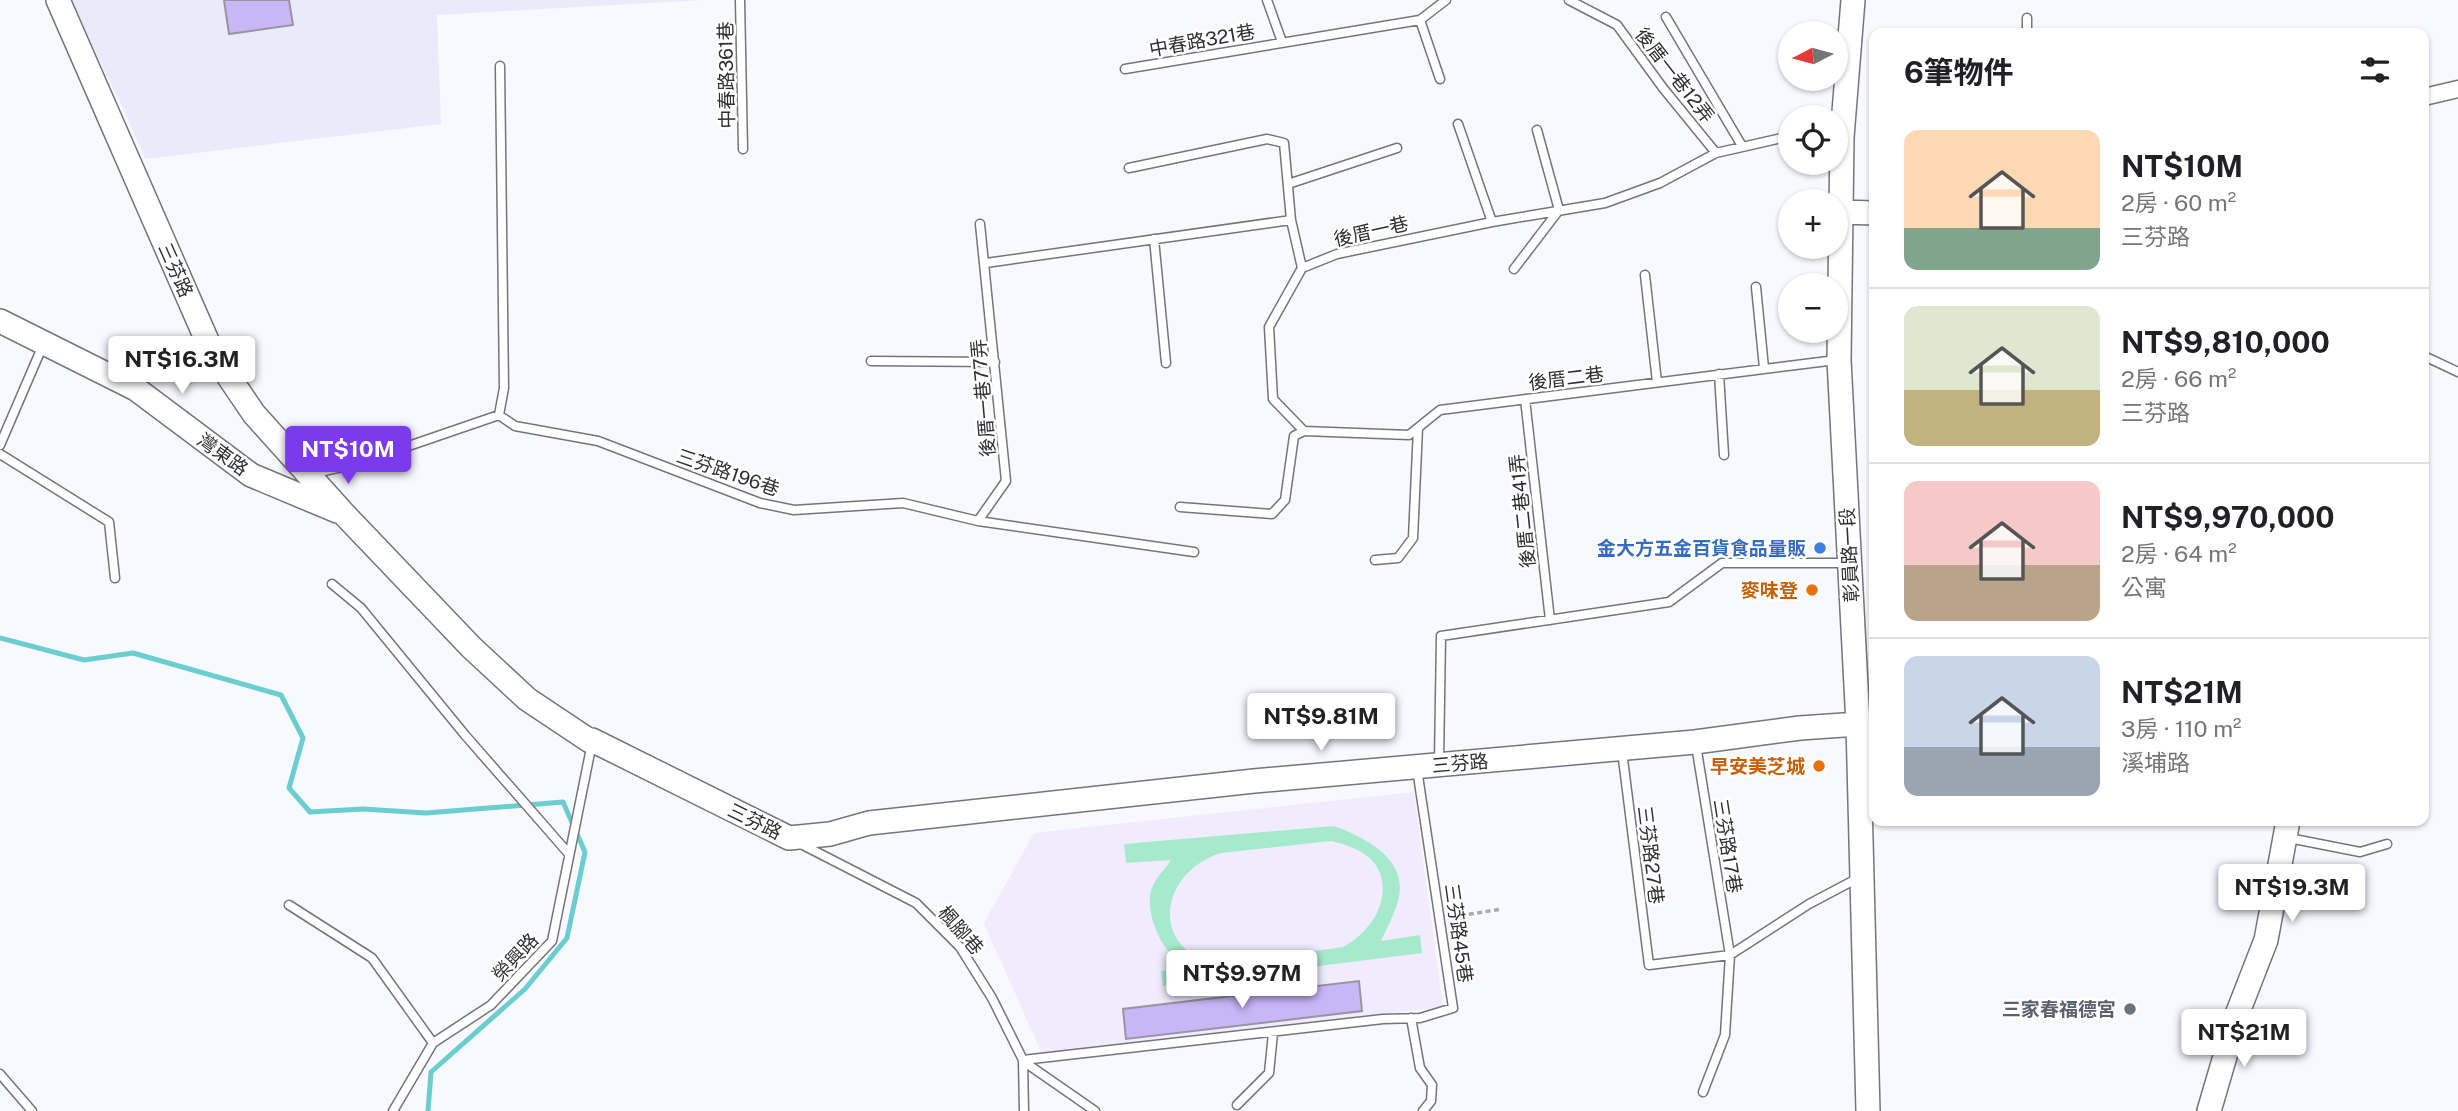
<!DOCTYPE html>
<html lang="zh-TW">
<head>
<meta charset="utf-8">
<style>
  body { margin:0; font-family:"Public Sans","Noto Sans TC",sans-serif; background:#f2f2f2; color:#202124; height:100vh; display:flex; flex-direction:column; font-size:26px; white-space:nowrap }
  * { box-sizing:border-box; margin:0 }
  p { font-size:23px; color:#757577 }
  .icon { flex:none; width:38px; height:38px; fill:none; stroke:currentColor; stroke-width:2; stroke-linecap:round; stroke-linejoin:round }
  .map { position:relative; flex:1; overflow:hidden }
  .sheet { position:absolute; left:1869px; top:28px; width:560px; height:798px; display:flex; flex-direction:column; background:#fff; border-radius:14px; box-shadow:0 2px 5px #0004 }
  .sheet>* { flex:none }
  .needle { width:46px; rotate:264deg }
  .fabs { position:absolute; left:1778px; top:21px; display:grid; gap:14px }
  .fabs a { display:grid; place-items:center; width:70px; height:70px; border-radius:50%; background:#fff; box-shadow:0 2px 5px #0004; font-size:35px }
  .price { position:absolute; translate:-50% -60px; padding:0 16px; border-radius:7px; background:#fff; color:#222; font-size:23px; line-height:46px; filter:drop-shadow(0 2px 4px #0008) }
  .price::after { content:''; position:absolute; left:50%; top:42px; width:21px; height:16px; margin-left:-10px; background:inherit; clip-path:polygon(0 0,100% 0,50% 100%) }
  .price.active { background:#7c3aed; color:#fff }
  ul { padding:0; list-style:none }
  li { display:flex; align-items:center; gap:21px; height:175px; padding:0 35px }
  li+li { border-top:2px solid #e0e0e0 }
  li span { display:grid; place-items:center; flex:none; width:196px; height:140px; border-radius:14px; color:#555 }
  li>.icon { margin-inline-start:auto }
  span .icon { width:84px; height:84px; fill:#fffc; stroke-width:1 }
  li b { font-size:30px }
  h2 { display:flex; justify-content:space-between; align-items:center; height:84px; padding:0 35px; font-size:30px }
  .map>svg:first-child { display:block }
</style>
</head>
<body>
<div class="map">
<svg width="2458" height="1111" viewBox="0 0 2458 1111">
  <rect width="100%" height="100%" fill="#f8f8ff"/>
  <!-- built -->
  <path fill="#ebeafa" d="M 70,0 L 702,0 L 437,15 L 441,124 L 145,159 L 122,106 Z"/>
  <!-- education -->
  <path fill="#f0ecfd" d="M 1414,792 L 1443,1007 L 1042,1054 L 984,923 L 1034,833 Z"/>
  <!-- green -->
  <path fill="#a7eacb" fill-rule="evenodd" d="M 1334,826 C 1364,837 1410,859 1398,901 C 1394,915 1387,928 1381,941 L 1420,935 L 1422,953 L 1163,986 L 1161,971 L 1191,967 C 1186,964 1181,962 1176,959 C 1159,945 1144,909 1152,888 C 1156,877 1165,869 1171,860 L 1126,863 L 1124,844 ZM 1331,841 C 1346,845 1365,850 1375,864 C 1396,895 1371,933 1343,947 L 1221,964 C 1149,954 1157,873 1221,853 Z"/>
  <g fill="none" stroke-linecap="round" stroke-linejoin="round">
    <!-- stream -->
    <path stroke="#6aced0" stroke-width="5" d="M 0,638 L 84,660 L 133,653 L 281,695 L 303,738 L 289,788 L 310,812 L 363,809 L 426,813 L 563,802 L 585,852 L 567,938 L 525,989 L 431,1072 L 428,1111"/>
  </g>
  <!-- building -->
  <path fill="#c9b6f8" stroke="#97959d" stroke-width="2" d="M 224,0 L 289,0 L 293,25 L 229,34 Z
    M 1359,981 L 1362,1011 L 1126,1039 L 1123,1009 Z"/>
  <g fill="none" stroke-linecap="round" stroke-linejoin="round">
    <!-- lane casing -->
    <g stroke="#74747c" stroke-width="11">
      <path id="lane" d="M 740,0 L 743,149
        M 1267,0 L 1282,42
        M 1569,0 L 1617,25 L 1663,88 L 1716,153
        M 1666,17 L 1742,146
        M 2027,18 L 2027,33
        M 1420,20 L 1440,79
        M 1125,69 L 1420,20 L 1446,0
        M 1458,124 L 1492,222
        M 1129,168 L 1267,139 L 1284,143 L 1291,220
        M 1288,184 L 1397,148
        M 1154,239 L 1166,363
        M 986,263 L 1291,220 L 1302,268 L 1337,254 L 1492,222 L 1605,203 L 1660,183 L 1716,153 L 1790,136
        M 1302,268 L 1269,327 L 1273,399 L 1304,431
        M 1514,269 L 1559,210 L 1537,130
        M 1645,275 L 1657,382
        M 1756,287 L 1764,368
        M 2424,356 L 2458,372
        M 871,361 L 995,362
        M 1719,374 L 1724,455
        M 1525,399 L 1550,620
        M 499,415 L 504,388 L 500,66
        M 0,445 L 43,345
        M 0,454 L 109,522 L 115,578
        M 311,474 L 356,464 L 499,415 L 515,426 L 598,441 L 760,503 L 794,510 L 903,503 L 978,521 L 1194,552
        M 1180,507 L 1272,514 L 1285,500 L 1294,436 L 1304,431 L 1409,435 L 1440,410 L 1836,360
        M 978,521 L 1006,481 L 980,224
        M 1375,560 L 1398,558 L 1413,538 L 1418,428
        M 332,584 L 361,608 L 465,735 L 569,854
        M 1696,745 L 1730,955 L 1725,1035 L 1703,1092
        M 1622,751 L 1649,965 L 1730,955 L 1809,904 L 1860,877
        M 1439,762 L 1441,636 L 1669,602 L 1722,563 L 1847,563
        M 2289,838 L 2360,852 L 2387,844
        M 801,844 L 916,903 L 960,947 L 992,998 L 1023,1060 L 1024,1111
        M 289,905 L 372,958 L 433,1043
        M 1411,1018 L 1420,1068 L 1432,1085 L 1431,1101 L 1423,1111
        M 1023,1060 L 1383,1019 L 1420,1018 L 1453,1008 L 1417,769
        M 1023,1061 L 1095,1111
        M 0,1074 L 32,1111
        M 1237,1105 L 1269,1073 L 1273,1033
        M 393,1111 L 433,1043 L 491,1005 L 552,941 L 592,743"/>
    </g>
    <!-- street casing -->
    <g stroke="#74747c" stroke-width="19">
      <path id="street" d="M 2424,97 L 2458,89"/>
    </g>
    <!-- secondary casing -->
    <g stroke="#74747c" stroke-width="26">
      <path id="secondary" d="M 58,0 L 212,352 L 254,414 L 343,513 L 471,647 L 527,699 L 590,741 L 592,740 L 789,838 L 830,834 L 869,823 L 1254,781 L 1695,742 L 1800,728 L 1858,724
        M 1853,0 L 1842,137 L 1839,360 L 1858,724 L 1868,1111
        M 1841,212 L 1874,213
        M 0,321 L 136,389 L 251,475 L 337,511
        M 2209,1111 L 2238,1012 L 2266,940 L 2288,821"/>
    </g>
    <!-- path -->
    <path stroke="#a9a9ae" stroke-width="3.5" stroke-dasharray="5 3.5" stroke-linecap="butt" d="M 1452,917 L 1502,909"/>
    <!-- lane -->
    <use href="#lane" stroke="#fff" stroke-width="8"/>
    <!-- street -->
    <use href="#street" stroke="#fff" stroke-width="16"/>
    <!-- secondary -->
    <use href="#secondary" stroke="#fff" stroke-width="23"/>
  </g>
  <!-- markers -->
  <circle fill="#3f7fe0" stroke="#fff" stroke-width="2.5" cx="1820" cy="548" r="7"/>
  <g fill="#e8710a" stroke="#fff" stroke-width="2.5">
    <circle cx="1812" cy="590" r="7"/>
    <circle cx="1819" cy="766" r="7"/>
  </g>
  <circle fill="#6b7280" stroke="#fff" stroke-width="2.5" cx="2130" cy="1009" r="7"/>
  <g text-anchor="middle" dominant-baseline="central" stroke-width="5" stroke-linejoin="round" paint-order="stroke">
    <!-- street labels -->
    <g font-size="19" fill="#2f2f32" stroke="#fff">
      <text transform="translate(1202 40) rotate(-10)">中春路321巷</text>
      <text transform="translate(726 75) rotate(-91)">中春路361巷</text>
      <text transform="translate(1675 75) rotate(52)">後厝一巷12弄</text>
      <text transform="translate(1371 231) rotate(-13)">後厝一巷</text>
      <text transform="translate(176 270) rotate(66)">三芬路</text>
      <text transform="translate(1566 378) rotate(-7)">後厝二巷</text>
      <text transform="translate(983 398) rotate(-95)">後厝一巷77弄</text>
      <text transform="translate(223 454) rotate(36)">灣東路</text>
      <text transform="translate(728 472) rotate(19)">三芬路196巷</text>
      <text transform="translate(1522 511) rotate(-96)">後厝二巷41弄</text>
      <text transform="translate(1849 555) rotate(-93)">彰員路一段</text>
      <text transform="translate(1460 763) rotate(-5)">三芬路</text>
      <text transform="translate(755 821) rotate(26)">三芬路</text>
      <text transform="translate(1728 846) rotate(81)">三芬路17巷</text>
      <text transform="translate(1651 855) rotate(83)">三芬路27巷</text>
      <text transform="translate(961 930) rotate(49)">楓腳巷</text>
      <text transform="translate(1459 933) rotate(82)">三芬路45巷</text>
      <text transform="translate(515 957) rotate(-47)">榮興路</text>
    </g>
    <!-- shop labels -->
    <g font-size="19" font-weight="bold" fill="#366cbe" stroke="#fff" text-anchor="end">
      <text x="1806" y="548">金大方五金百貨食品量販</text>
    </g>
    <!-- food labels -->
    <g font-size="19" font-weight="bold" fill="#c56008" stroke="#fff" text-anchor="end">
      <text x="1798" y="590">麥味登</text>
      <text x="1805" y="766">早安美芝城</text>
    </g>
    <!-- worship labels -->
    <g font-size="19" font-weight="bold" fill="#5b616d" stroke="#fff" text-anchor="end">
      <text x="2116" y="1009">三家春福德宮</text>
    </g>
  </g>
</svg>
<div class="fabs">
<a><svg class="needle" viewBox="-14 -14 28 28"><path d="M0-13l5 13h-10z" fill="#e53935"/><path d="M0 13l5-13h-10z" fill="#757577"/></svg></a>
<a><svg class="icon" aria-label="locate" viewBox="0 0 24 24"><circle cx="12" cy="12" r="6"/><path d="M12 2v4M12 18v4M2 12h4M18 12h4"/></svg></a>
<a>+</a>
<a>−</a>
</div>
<b class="price" style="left:182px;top:396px">NT$16.3M</b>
<b class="price active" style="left:348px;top:486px">NT$10M</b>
<b class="price" style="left:1321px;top:753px">NT$9.81M</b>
<b class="price" style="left:2292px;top:924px">NT$19.3M</b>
<b class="price" style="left:1242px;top:1010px">NT$9.97M</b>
<b class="price" style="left:2244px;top:1069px">NT$21M</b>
<section class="sheet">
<h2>6筆物件<svg class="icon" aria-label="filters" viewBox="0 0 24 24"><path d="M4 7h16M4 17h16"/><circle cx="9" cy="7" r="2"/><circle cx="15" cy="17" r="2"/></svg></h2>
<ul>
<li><span style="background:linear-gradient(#ffd9b3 70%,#7fa58c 0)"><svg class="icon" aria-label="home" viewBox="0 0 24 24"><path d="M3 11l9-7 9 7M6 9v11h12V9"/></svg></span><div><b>NT$10M</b><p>2房 · 60 m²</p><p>三芬路</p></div></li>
<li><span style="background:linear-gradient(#dfe7d0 60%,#c2b280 0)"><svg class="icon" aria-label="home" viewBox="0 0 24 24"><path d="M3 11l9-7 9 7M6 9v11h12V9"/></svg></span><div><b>NT$9,810,000</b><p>2房 · 66 m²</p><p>三芬路</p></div></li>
<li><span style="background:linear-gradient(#f6c9c9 60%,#b9a48a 0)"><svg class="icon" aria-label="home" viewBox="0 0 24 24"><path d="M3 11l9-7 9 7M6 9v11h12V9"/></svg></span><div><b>NT$9,970,000</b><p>2房 · 64 m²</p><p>公寓</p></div></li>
<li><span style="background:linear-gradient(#c9d6e8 65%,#9aa5b1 0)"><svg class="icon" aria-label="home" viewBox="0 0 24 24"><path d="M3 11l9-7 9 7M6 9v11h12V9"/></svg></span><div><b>NT$21M</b><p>3房 · 110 m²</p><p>溪埔路</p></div></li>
</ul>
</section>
</div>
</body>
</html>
